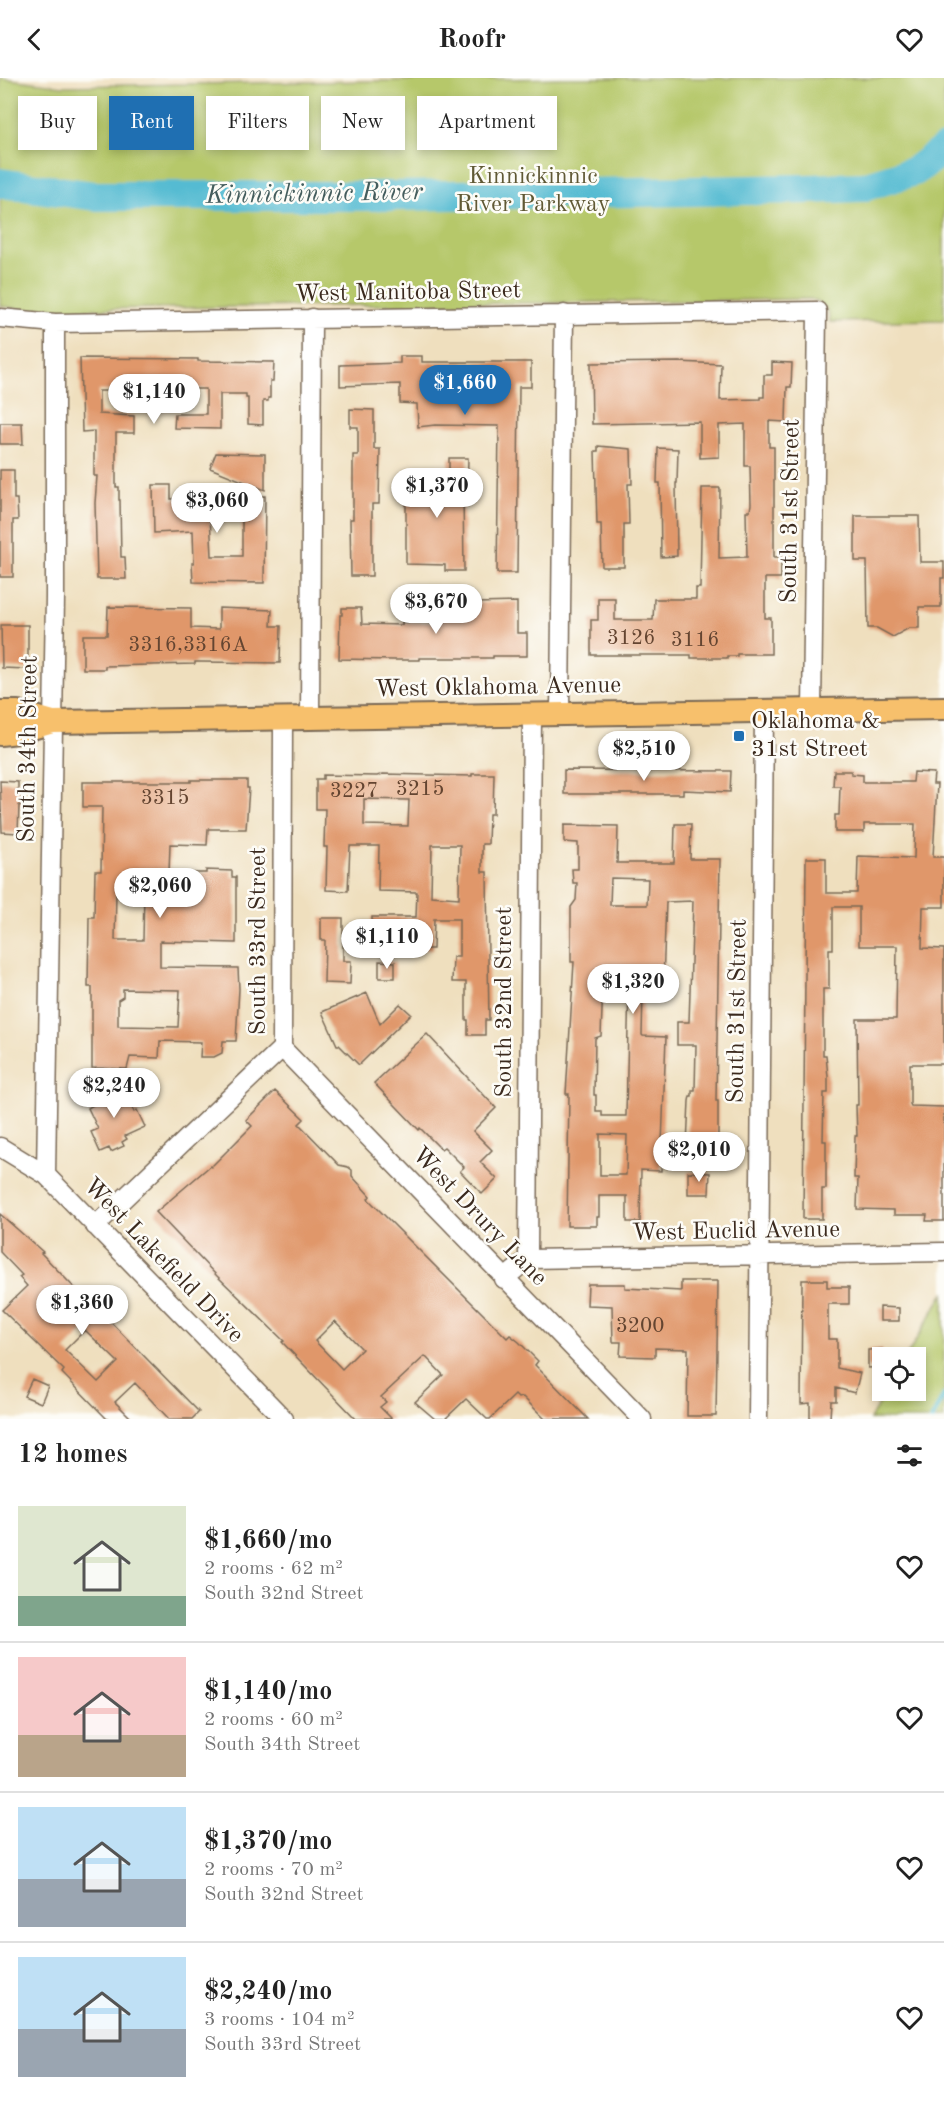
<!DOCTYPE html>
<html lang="en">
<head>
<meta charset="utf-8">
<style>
  body { margin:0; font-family:"Old Standard TT",serif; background:#f6f6f6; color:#222; height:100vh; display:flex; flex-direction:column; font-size:22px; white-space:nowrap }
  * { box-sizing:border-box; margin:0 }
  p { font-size:20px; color:#767676 }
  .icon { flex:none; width:33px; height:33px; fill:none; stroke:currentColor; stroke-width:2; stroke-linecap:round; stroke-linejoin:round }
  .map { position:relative; height:1341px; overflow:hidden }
  .side { display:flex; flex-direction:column; background:#fff; flex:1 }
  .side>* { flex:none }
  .guide { position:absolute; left:18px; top:18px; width:600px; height:54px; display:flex; gap:12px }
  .tools { position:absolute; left:872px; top:1269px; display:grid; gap:12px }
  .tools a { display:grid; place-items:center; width:54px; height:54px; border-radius:0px; background:#fff; box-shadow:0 3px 9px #0003; font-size:30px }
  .price { position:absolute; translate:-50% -51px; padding:0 14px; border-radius:21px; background:#fff; color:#222; font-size:20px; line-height:39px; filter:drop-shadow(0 2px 3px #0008) }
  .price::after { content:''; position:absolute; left:50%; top:36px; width:18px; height:14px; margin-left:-9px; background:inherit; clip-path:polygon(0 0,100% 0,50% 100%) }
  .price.current { background:#1f6fb2; color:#fff }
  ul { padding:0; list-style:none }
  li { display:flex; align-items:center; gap:18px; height:150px; padding:0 18px }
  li+li { border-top:2px solid #e0e0e0 }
  li span { display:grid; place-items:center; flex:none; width:168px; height:120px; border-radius:0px; color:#555 }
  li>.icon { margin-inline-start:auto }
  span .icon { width:72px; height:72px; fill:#fffc; stroke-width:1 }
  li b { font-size:26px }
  h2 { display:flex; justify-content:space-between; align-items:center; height:72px; padding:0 18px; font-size:26px }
  .tag { padding:0 21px; border-radius:0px; background:#fff; box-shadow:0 3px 9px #0003; font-size:21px; line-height:54px }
  .tag.current { background:#1f6fb2; color:#fff }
  header { display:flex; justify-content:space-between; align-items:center; height:78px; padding:0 18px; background:#fff; font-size:27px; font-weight:600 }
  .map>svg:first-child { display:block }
</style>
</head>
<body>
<header><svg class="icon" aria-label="back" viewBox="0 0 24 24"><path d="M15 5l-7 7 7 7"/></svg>Roofr<svg class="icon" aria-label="heart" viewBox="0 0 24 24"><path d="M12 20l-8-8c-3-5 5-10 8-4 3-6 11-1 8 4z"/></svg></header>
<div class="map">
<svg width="944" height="1341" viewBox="0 0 944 1341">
  <rect width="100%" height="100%" fill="#fdfcf7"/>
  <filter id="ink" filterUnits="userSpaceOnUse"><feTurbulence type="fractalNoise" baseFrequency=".0167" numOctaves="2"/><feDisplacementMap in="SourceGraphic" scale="12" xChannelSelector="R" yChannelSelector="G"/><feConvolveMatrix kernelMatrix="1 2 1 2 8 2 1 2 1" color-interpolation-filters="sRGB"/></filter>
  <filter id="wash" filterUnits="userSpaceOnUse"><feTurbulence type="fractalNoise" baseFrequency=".008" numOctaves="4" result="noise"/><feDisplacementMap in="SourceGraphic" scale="24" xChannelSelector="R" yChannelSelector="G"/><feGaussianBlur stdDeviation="1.35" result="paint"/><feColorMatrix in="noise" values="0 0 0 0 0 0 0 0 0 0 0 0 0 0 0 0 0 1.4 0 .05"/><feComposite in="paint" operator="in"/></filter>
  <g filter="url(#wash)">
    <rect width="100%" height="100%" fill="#efdfbe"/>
    <!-- green -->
    <path fill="#b6c86b" stroke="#787944" stroke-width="1.5" d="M 0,0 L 63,8 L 564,0 L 944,0 L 944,242 L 830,244 C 830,231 822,225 811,221 L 28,232 L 0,228 Z
      M 944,1215 L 944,1341 L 870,1341 L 887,1313 L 915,1312 L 915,1280 L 906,1279 Z"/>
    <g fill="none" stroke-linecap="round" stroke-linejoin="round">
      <!-- stream -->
      <path stroke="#54bbd2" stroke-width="5" d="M 932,1341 L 944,1317"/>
      <!-- river -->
      <path stroke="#54bbd2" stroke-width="30" d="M 0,105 L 95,118 L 399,118 L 809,111 L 863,109 L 915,93 L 944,71"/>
    </g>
    <g id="blocks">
      <!-- building -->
      <path fill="#e0976b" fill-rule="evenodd" d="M 400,278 L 422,278 L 422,284 L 531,284 L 531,309 L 519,309 L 517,495 L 497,495 L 499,348 L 435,347 L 418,349 L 417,326 L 400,325 L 400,306 L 340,308 L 340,287 L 400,285 Z
        M 80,280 L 198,281 L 198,283 L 274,284 L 273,303 L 270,303 L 270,320 L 268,320 L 268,323 L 263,323 L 263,347 L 248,346 L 248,320 L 246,320 L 246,316 L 220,316 L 220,351 L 174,350 L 175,336 L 206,336 L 206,311 L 188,311 L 187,301 L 124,302 L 124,313 L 99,313 L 99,336 L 134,338 L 134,355 L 116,355 L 116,409 L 119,409 L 119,422 L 120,422 L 121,479 L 125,479 L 126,501 L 97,501 L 95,425 L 97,398 L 94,398 L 94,353 L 82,354 Z
        M 679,284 L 721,286 L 720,322 L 760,321 L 760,319 L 764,319 L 764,297 L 772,297 L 772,284 L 792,285 L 791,309 L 787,309 L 786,344 L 769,343 L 769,369 L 774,369 L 774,479 L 781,479 L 781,500 L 765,500 L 765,540 L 771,540 L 771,576 L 737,576 L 737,578 L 727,578 L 727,580 L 691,580 L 691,577 L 591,577 L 591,542 L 598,542 L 598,520 L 615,520 L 615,542 L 653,542 L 654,521 L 696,521 L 696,510 L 700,510 L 702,410 L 720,410 L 719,480 L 747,479 L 746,433 L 750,433 L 751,426 L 750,388 L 745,388 L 745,346 L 719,347 L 719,379 L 700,380 L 700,344 L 592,346 L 591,285 Z
        M 350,331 L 374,332 L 374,371 L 380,371 L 379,426 L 372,426 L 372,498 L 351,498 L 350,441 L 353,441 L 353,377 L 358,377 L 358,349 L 350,349 Z
        M 0,345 L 22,345 L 23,366 L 0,366 Z
        M 598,368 L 631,371 L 632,406 L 628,406 L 629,446 L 624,446 L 624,489 L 602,489 L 601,446 L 597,446 L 595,373 L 598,373 Z
        M 658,370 L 678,371 L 677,405 L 676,405 L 677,478 L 661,479 L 660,405 L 657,405 Z
        M 216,375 L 265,376 L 265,412 L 210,390 Z
        M 449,380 L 468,380 L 467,415 L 463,415 L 464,493 L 445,493 L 445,487 L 406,486 L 406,404 L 449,403 Z
        M 0,392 L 14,392 L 14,421 L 17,421 L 18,442 L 13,442 L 13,499 L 0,499 Z
        M 153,407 L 171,407 L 171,421 L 265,418 L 264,505 L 193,504 L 192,485 L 194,485 L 193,453 L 154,455 ZM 210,438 L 242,438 L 242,478 L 212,478 Z
        M 855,438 L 919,438 L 920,484 L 944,484 L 944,500 L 941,500 L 941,529 L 919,529 L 919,550 L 909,550 L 893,559 L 877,550 L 868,550 L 867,483 L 855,483 Z
        M 517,524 L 517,555 L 527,555 L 527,578 L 493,578 L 493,580 L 419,580 L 419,582 L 394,582 L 339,581 L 340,537 L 342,537 L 342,530 L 361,530 L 362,546 L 402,547 L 402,544 L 436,544 L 436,526 Z
        M 108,529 L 191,530 L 191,550 L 219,551 L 219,530 L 272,532 L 271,548 L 281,548 L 280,585 L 200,584 L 195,584 L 195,586 L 105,588 L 105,591 L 83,591 L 83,557 L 107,557 Z
        M 1,547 L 28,547 L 28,591 L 2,590 Z
        M 564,692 L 731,693 L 730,714 L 683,712 L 683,716 L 564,716 Z
        M 834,693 L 851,693 L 851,696 L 863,697 L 863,704 L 913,704 L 914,694 L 934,695 L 933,706 L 937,706 L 933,779 L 944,779 L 944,829 L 923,829 L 922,870 L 944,871 L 944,986 L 910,986 L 910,1026 L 911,1028 L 944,1029 L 944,1143 L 926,1143 L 927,1137 L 894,1137 L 894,1132 L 857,1131 L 858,1100 L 854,1100 L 855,1058 L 857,1058 L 856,1027 L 858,1027 L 857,941 L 896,941 L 897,868 L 859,868 L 859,829 L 833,829 L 833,871 L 829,871 L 829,911 L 823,911 L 823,977 L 826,977 L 828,999 L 828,1015 L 824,1015 L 823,1063 L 826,1063 L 826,1111 L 822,1111 L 822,1141 L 803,1141 L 806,780 L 826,780 L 826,815 L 857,815 L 858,778 L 914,780 L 915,746 L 864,746 L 864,754 L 835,754 L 835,737 L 839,737 L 840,708 L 833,708 Z
        M 383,696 L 472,698 L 472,696 L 494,696 L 493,736 L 489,736 L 488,766 L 482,766 L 482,794 L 487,794 L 488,879 L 489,942 L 485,942 L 485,957 L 468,957 L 468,942 L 466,942 L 466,904 L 452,904 L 453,879 L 459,879 L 459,841 L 434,841 L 433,871 L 416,871 L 416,855 L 372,855 L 372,839 L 416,839 L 417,814 L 378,813 L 379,768 L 350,768 L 348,813 L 326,812 L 327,769 L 324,769 L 325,731 L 316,731 L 316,701 L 323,701 L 323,697 L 377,698 ZM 364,721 L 409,722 L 408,748 L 364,747 ZM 432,767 L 460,767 L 459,820 L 431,818 Z
        M 191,702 L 247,702 L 247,710 L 249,710 L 246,751 L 208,751 L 207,767 L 170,766 L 169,795 L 206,795 L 206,792 L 232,793 L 232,799 L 236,799 L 236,865 L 160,863 L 160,889 L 238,890 L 239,911 L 236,963 L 223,963 L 222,975 L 214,979 L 200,979 L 201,964 L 160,963 L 159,980 L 130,979 L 127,991 L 92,990 L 92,909 L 88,909 L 89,839 L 94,839 L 95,793 L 101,793 L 102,729 L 83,729 L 83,704 L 191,704 ZM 116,814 L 144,814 L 143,862 L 115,862 ZM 123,911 L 180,912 L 178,949 L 118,948 L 118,922 L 123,919 Z
        M 0,703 L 18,704 L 18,713 L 22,713 L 22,728 L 19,727 L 18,755 L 2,754 Z
        M 675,746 L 691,746 L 690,781 L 720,781 L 716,1023 L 718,1023 L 718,1065 L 716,1065 L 716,1067 L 687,1067 L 689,1023 L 690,1018 L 692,1018 L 692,1012 L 695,1012 L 696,967 L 677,967 L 677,944 L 689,944 L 693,823 L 666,824 L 663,903 L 657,903 L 657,915 L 643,915 L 642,957 L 643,958 L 666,959 L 661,1093 L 641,1092 L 640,1144 L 627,1144 L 627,1118 L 599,1118 L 599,1139 L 597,1139 L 597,1148 L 567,1148 L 569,1016 L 566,1016 L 574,884 L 571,884 L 571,829 L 576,822 L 577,805 L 573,805 L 572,791 L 578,791 L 578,765 L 564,764 L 564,747 L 618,748 L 617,785 L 674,785 ZM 611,800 L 648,801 L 647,827 L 610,827 ZM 603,905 L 629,905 L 626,1038 L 602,1038 L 602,1033 L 596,1033 L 596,1017 L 594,1017 L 595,960 L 601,958 ZM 600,1056 L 627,1057 L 626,1097 L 600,1097 Z
        M 321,840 L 343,840 L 343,883 L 351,883 L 350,906 L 324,905 L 325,862 L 321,862 Z
        M 379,883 L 395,884 L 395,900 L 379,900 Z
        M 367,915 L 380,946 L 400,926 L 411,936 L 359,987 L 339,967 L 337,967 L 322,934 Z
        M 427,956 L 496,1030 L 473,1053 L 492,1072 L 480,1084 L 497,1101 L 482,1116 L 460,1093 L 464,1089 L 444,1069 L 441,1071 L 420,1050 L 419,1052 L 374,1005 Z
        M 120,1005 L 134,1034 L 137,1032 L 145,1049 L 125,1058 L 127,1061 L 122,1064 L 124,1068 L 111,1074 L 109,1070 L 100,1074 L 91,1054 L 98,1051 L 88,1030 L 95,1026 L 92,1018 Z
        M 275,1013 L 304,1041 L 299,1046 L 339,1087 L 348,1089 L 352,1092 L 352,1098 L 370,1118 L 368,1121 L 507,1260 L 510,1257 L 519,1264 L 538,1283 L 535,1287 L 588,1341 L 545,1341 L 523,1319 L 518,1320 L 515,1317 L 490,1341 L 487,1341 L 466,1321 L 445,1341 L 435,1341 L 415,1324 L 443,1297 L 425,1278 L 381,1319 L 386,1324 L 380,1329 L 392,1341 L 356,1341 L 282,1264 L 284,1263 L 217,1198 L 156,1134 L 210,1088 L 211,1089 L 252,1048 L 246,1042 ZM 335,1243 L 362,1271 L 342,1291 L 315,1263 Z
        M 688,1094 L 710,1095 L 709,1116 L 688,1116 Z
        M 0,1136 L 43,1174 L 41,1175 L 90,1226 L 91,1224 L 199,1334 L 192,1341 L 169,1341 L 135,1305 L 115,1324 L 132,1341 L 107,1341 L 62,1295 L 64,1292 L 2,1232 L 27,1208 L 19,1199 L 22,1197 L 0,1174 ZM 85,1252 L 118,1284 L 98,1304 L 65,1272 Z
        M 802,1202 L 827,1202 L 827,1209 L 849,1209 L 849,1226 L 828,1226 L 828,1261 L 837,1261 L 837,1290 L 860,1295 L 855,1315 L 836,1310 L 836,1323 L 831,1323 L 830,1341 L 810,1341 L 810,1325 L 801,1326 Z
        M 681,1203 L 718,1203 L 716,1338 L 687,1338 L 688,1271 L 655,1270 L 655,1279 L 620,1278 L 621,1264 L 613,1264 L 612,1228 L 587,1227 L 588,1206 L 625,1206 L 625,1210 L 681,1213 Z
        M 880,1229 L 899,1230 L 899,1243 L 880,1243 Z
        M 882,1271 L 882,1289 L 868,1290 L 868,1272 Z
        M 32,1301 L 48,1308 L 41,1325 L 24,1318 Z"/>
    </g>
  </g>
  <g filter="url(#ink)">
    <use href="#blocks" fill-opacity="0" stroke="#7a6956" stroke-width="1.5"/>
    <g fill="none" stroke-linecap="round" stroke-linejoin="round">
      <!-- minor casing -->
      <g stroke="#7a6956" stroke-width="21">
        <path id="minor" d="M 0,240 L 55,245 L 817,233 L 812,633
          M 560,635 L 564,236
          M 310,641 L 312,240
          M 282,970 L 642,1341
          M 0,1069 L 46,1097 L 284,1341
          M 46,1097 L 55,519 L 55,245
          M 95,1148 L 282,970 L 283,642
          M 528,1181 L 944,1174
          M 504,1201 L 528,1181 L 532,636
          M 758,1341 L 764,633"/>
      </g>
      <!-- major casing -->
      <g stroke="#7a6956" stroke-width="26">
        <path id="major" d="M 0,634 L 18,634 L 53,644
          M 0,656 L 18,654 L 53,644 L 944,630"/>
      </g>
      <!-- minor -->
      <use href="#minor" stroke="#fff" stroke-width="18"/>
      <!-- major -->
      <use href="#major" stroke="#f7c06c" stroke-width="22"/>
    </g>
  </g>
  <!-- markers -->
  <rect fill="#1f6fb2" stroke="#fdfcf7" stroke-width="2" x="733" y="652" width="12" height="12" rx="3"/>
  <g text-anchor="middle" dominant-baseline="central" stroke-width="5" stroke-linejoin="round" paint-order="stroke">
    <!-- number labels -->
    <g font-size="21" fill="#644531">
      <text x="631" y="560">3126</text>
      <text x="695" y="562">3116</text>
      <text x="188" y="567">3316,3316A</text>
      <text x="420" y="711">3215</text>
      <text x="354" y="713">3227</text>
      <text x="165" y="720">3315</text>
      <text x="640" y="1248">3200</text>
    </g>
    <!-- park labels -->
    <g font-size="24" fill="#605935" stroke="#fdfcf7">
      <text x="533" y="99">Kinnickinnic<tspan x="533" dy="28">River Parkway</tspan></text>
    </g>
    <!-- street labels -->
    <g font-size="24" fill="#3b2a1e" stroke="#fdfcf7">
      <text transform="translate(408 215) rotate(-1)">West Manitoba Street</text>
      <text transform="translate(791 433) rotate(-89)">South 31st Street</text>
      <text transform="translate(498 610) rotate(-1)">West Oklahoma Avenue</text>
      <text transform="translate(29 671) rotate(-89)">South 34th Street</text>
      <text transform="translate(259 863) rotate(-90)">South 33rd Street</text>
      <text transform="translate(505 924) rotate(-90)">South 32nd Street</text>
      <text transform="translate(738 933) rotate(-89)">South 31st Street</text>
      <text transform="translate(479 1139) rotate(46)">West Drury Lane</text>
      <text transform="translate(736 1154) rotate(-1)">West Euclid Avenue</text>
      <text transform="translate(163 1183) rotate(46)">West Lakefield Drive</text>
    </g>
    <!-- poi labels -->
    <g font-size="24" fill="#3b2a1e" stroke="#fdfcf7" text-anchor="start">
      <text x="751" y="644">Oklahoma &amp;<tspan x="751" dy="28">31st Street</tspan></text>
    </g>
    <!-- water labels -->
    <g font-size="26" font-style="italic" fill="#445d5d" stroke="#fdfcf7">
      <text transform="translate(314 116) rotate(-1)">Kinnickinnic River</text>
    </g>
  </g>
</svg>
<div class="tools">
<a><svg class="icon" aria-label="locate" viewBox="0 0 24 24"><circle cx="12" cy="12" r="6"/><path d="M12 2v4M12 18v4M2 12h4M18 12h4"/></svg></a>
</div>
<b class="price current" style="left:465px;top:338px">$1,660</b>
<b class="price" style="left:154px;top:347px">$1,140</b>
<b class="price" style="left:437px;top:441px">$1,370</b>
<b class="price" style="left:217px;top:456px">$3,060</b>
<b class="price" style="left:436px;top:557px">$3,670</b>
<b class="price" style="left:644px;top:704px">$2,510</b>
<b class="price" style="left:160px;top:841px">$2,060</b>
<b class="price" style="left:387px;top:892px">$1,110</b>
<b class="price" style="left:633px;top:937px">$1,320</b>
<b class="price" style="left:114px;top:1041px">$2,240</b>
<b class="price" style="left:699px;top:1105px">$2,010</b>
<b class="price" style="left:82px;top:1258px">$1,360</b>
<div class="guide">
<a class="tag">Buy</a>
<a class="tag current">Rent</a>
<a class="tag">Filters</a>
<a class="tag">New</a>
<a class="tag">Apartment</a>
</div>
</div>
<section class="side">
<h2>12 homes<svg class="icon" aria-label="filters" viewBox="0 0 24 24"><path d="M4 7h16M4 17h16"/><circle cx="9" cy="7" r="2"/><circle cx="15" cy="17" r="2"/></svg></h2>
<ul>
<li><span style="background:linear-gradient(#dfe7d0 75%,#7fa58c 0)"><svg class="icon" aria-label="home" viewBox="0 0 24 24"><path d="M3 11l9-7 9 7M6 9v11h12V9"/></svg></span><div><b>$1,660/mo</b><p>2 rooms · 62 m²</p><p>South 32nd Street</p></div><svg class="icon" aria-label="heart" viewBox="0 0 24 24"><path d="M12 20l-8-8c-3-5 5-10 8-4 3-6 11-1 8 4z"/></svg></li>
<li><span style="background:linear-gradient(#f6c9c9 65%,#b9a48a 0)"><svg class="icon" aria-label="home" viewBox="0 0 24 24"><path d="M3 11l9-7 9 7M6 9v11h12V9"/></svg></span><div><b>$1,140/mo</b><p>2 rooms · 60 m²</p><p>South 34th Street</p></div><svg class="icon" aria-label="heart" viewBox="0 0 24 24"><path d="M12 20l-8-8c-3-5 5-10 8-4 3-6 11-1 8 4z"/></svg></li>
<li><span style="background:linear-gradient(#bfe0f5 60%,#9aa5b1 0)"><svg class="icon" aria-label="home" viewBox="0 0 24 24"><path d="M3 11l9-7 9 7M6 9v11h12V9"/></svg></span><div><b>$1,370/mo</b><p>2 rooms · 70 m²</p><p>South 32nd Street</p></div><svg class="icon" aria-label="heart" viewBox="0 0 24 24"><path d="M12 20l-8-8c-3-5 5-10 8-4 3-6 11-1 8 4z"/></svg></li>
<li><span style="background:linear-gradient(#bfe0f5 60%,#9aa5b1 0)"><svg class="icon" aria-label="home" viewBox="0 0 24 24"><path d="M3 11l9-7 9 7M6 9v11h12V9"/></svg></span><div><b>$2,240/mo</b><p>3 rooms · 104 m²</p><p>South 33rd Street</p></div><svg class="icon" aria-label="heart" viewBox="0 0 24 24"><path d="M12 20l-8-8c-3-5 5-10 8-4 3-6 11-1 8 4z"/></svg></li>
</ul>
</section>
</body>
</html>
